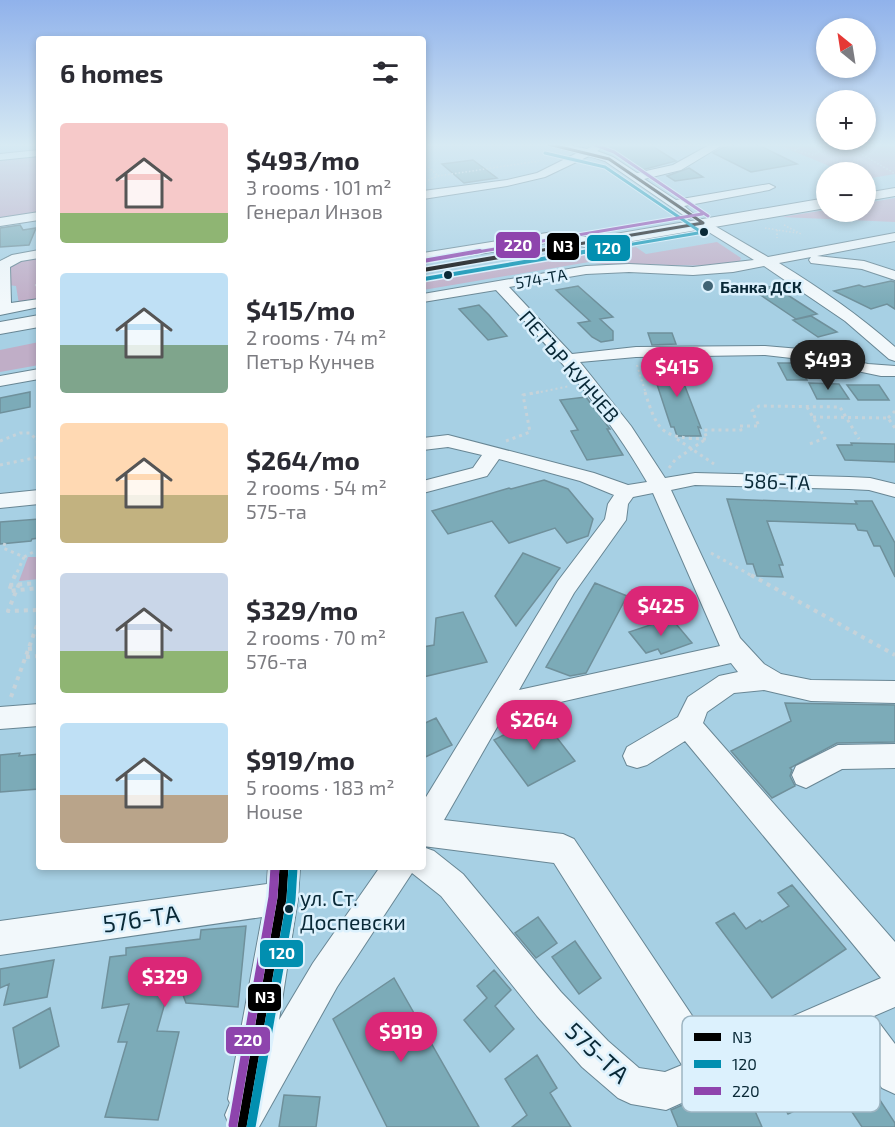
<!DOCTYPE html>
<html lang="en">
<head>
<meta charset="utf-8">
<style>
  body { margin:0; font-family:"Exo 2",sans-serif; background:#f7f7f7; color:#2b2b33; height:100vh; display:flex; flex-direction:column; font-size:22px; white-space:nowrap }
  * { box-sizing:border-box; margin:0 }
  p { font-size:20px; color:#7c7c81 }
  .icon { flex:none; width:33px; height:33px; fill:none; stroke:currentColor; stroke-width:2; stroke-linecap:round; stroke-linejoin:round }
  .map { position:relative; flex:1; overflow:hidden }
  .sheet { position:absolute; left:36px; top:36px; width:390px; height:834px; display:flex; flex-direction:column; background:#fff; border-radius:6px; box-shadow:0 3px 9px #0003 }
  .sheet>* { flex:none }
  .needle { width:39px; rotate:330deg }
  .buttons { position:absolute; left:816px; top:18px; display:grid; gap:12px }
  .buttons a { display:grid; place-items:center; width:60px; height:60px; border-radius:50%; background:#fff; box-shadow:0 3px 9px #0003; font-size:30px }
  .price { position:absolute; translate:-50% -51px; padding:0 14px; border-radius:21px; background:#db2777; color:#fff; font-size:20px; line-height:39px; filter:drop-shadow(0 2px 3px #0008) }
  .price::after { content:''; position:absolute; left:50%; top:36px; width:18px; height:14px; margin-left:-9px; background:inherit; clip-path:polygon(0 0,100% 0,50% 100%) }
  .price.current { background:#222; color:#fff }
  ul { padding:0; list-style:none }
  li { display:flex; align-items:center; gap:18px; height:150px; padding:0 24px }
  li span { display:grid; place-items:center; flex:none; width:168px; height:120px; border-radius:6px; color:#555 }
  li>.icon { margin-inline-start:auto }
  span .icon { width:72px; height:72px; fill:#fffc; stroke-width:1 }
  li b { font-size:26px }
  h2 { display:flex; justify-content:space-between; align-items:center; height:72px; padding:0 24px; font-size:26px }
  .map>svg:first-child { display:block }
</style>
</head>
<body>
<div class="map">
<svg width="895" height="1127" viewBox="0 0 895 1127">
  <rect width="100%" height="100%" fill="#a7d0e4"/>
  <!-- green -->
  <path fill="#c0aec7" d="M 776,144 L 895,144 L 895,174 L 866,179 L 866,172 L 844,172 Z
    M 39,156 L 39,214 L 0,219 L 0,160 Z
    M 895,198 L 895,222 L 781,217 L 826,210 L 826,212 L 866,212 L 866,203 Z
    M 717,242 L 741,258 L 740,261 C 709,268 677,265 645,264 C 626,264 608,266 589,262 L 423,290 L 423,279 L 600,248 L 606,252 L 636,247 L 646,254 Z
    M 39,256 L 39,300 L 19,304 L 16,286 L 8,285 L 10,262 Z
    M 39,342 L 39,365 L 0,372 L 0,350 Z
    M 28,557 L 39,557 L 39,579 L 19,581 Z"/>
  <!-- building -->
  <path fill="#7cabb8" stroke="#6f909b" stroke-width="1.5" d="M 611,144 L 649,144 L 676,161 L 642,170 L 609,147 Z
    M 740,144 L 758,145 L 797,164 L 751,172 L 713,153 L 722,148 Z
    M 473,160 L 497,178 L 464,183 L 442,164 Z
    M 689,168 L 703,177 L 675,181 L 667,176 Z
    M 20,225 L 23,230 L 36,228 L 29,245 L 0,247 L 0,228 Z
    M 891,281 L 895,282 L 895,309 L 887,304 L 871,309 L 834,291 L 859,285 L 864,287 Z
    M 578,286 L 613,317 L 600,319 L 613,331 L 613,340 L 601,342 L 592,337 L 578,323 L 590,321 L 556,290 Z
    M 773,286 L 783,292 L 817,314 L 796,319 L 753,290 Z
    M 479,305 L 489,315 L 507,336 L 488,340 L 459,309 Z
    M 811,316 L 837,332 L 818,337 L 793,320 Z
    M 648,333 L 672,333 L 676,344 L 652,345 Z
    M 657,359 L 681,359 L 688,376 L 681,376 L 701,428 L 698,427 L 701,436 L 677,436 L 674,427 L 671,427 L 651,366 L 663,377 Z
    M 778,363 L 797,363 L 807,380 L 787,380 Z
    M 809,383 L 839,384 L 849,399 L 817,399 Z
    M 847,385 L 879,385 L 889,400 L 858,400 Z
    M 30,392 L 30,407 L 0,413 L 0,398 Z
    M 586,397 L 610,429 L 607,429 L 623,455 L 587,460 L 571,431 L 578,430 L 560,400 Z
    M 851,443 L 895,444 L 895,462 L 845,460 L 837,445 L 852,445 Z
    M 544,480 L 568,489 L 593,519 L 588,536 L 567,543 L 555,528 L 509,543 L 492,521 L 448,534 L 432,511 L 509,488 L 511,489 Z
    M 727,499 L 857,504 L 855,501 L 872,501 L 895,543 L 895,577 L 880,546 L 874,546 L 867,531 L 858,530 L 855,524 L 767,521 L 783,565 L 779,565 L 783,577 L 757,576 L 753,564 L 747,564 Z
    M 39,519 L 39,538 L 32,539 L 31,541 L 0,544 L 0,522 Z
    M 523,553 L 560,568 L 516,626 L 495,596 Z
    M 595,583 L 627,596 L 586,673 L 570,676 L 546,667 Z
    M 463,612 L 487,662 L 423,677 L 423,647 L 434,645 L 436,618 Z
    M 671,618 L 692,643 L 661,654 L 658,649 L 646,653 L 629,632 Z
    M 785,703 L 895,705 L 895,742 L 837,743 L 790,768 L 792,770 L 790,776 L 795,786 L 772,798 L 731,751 L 791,721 Z
    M 540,716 L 575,761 L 528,786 L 494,740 Z
    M 436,718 L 452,745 L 423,758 L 423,724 Z
    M 20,753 L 19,756 L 39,754 L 39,789 L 0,792 L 0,755 Z
    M 792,885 L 846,949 L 772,998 L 716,923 L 734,913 L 746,929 L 760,920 L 762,922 L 789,906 L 778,893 Z
    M 538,917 L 557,943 L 536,958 L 515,933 Z
    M 246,926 L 238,1007 L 186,1003 L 174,971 L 157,1031 L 179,1032 L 158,1120 L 105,1117 L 127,1042 L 118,1042 L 129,1004 L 102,1008 L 110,957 L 126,955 L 126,948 L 200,939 L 201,930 Z
    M 575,941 L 601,978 L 579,994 L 552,957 Z
    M 54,960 L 47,997 L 4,1005 L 9,984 L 0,988 L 0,969 Z
    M 494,970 L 511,990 L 495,1006 L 514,1029 L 490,1052 L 464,1020 L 487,998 L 477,986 Z
    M 394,978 L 479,1127 L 387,1127 L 333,1019 Z
    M 50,1008 L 59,1046 L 20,1068 L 13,1028 Z
    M 800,1052 L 826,1096 L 788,1114 L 763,1069 Z
    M 537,1055 L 557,1088 L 550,1093 L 571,1127 L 512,1127 L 527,1115 L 505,1079 Z
    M 741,1079 L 762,1127 L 678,1127 L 671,1110 Z
    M 872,1088 L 895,1123 L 895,1127 L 862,1127 L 846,1103 Z
    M 284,1095 L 320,1097 L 316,1127 L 279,1127 Z"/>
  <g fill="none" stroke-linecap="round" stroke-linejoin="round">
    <!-- minor casing -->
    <g stroke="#688694" stroke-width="2">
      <path id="minor" d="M 542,144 L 564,144 L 587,149 L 595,144 L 609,144 L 597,151 L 613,157 L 637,173 L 673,165 L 711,144 L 724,144 L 681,170 L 644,179 L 676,200 L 769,184 L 775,187 L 769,190 L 684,206 L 695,215 L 689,219 L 605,161 L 589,156 L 545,177 L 507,186 L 423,199 L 423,191 L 507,180 L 537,173 L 577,153 Z
        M 39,150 L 39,156 L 0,160 L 0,154 Z
        M 39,212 L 39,220 L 0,226 L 0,218 Z
        M 703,219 L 768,257 L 895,233 L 895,241 L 817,256 L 864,261 L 895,271 L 895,280 L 862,269 L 811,263 L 809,260 L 811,257 L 779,263 C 820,288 859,315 895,347 L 895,361 L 889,359 L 845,321 L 764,266 L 733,272 L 693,275 L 629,272 L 586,274 L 509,287 L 572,354 L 636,347 L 765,346 L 800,349 L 868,364 L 895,366 L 895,376 L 881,376 L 800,359 L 765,355 L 636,357 L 580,362 L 631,426 L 665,478 L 695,473 L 849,477 L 870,478 L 895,484 L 895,497 L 869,490 L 849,489 L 695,485 L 671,490 L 740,638 L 764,664 L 781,674 L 811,680 L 895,681 L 895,703 L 811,701 L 764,690 L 734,693 L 707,712 L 703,723 L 895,942 L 895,1007 L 874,1016 L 895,1044 L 895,1094 L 882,1088 L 841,1031 L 666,1110 L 631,1104 L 618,1098 L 582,1067 L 537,1016 L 441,896 L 412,873 L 337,987 L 259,1127 L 230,1127 L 225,1115 L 230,1103 L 228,1099 L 262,917 L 0,955 L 0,921 L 267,884 L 268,867 L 300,867 L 298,898 L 279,1020 L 313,963 L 380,867 L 423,867 L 423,847 L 434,851 L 463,874 L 561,992 L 608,1041 L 639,1068 L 665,1072 L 682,1065 L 554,863 L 423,846 L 423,802 L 558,581 L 605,519 L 608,504 L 614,495 L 580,481 L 499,459 L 487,476 L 423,493 L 423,481 L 473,468 L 482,455 L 448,447 L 423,450 L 423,438 L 448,435 L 594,473 L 628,485 L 647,482 C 606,410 552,350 496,290 L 423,302 L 423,294 L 586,266 L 629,264 L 693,267 L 754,260 L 699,226 L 697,223 ZM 653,493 L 720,646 L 519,690 L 574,593 L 626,520 L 628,504 L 633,497 ZM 731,663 L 738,672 L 719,676 L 688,697 L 678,717 L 627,747 L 623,756 L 627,765 L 637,768 L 647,765 L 685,741 L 881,978 L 715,1050 L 574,839 L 563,834 L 444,820 L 504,715 Z
        M 39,250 L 39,258 L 21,261 L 10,267 L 11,303 L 39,299 L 39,307 L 0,315 L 0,261 L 12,255 Z
        M 39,369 L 39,379 L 0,386 L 0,376 Z
        M 39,490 L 39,504 L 0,508 L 0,494 Z
        M 39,704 L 39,726 L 0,729 L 0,707 Z
        M 895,744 L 895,768 L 842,769 L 806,788 L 796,784 L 792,775 L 796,766 L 838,745 Z"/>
    </g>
    <!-- major casing -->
    <g stroke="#688694" stroke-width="2">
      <path id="major" d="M 895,188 L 895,196 L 866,201 L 866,193 Z
        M 826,198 L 826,208 L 592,248 L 553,242 L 423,263 L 423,253 L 553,232 L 592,238 Z
        M 39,315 L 39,327 L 0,334 L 0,322 Z"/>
    </g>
    <!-- path-far3 -->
    <path stroke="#c6d3da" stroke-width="1.5" stroke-dasharray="1.5 2" stroke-linecap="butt" d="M 771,144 L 813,155 L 823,150 L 812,144
      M 844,144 L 894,173
      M 423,149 L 461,144
      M 794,150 L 809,144
      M 423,162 L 437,175
      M 428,180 L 438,176 L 539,161
      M 784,225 L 801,234
      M 765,228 L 797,233
      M 777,230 L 777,238"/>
    <!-- path-far2 -->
    <path stroke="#c6d3da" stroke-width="2" stroke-dasharray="2 3" stroke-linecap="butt" d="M 39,282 L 35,284 L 39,288
      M 637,365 L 646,394
      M 531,394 L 570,386"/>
    <!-- path-far1 -->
    <path stroke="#c6d3da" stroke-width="3" stroke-dasharray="3 4" stroke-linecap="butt" d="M 645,392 C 658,434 663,438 707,439 L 704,430 L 741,430 L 739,426 L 759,426 L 752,411 L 759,406 L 840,407 L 859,439
      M 807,407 L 825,438 L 807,445
      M 813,417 L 888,418 L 895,428
      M 888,418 L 895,411
      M 677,439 L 714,464
      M 0,441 L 20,433 L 30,433 L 37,440 L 39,456
      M 506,441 L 530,432 L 523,395 L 539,392
      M 0,465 L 39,457
      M 669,468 L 675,460 L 706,439
      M 5,543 L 3,548 L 24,557 L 15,577
      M 711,553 L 754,577
      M 24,557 L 39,549"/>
    <!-- path -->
    <path stroke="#c6d3da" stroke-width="4" stroke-dasharray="4 5" stroke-linecap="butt" d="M 15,575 L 11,585 L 39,583
      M 751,575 L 895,655
      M 19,584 L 8,611 L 39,610
      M 11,585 L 9,591 L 39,588
      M 28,649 L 39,648
      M 26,657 L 39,656
      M 11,697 L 39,620"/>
    <!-- minor -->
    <use href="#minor" fill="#f2f8fb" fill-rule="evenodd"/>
    <!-- major -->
    <use href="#major" fill="#f2f8fb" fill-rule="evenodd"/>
    <!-- bus-1-far2 casing -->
    <g stroke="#dcf1fd" stroke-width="5">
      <path id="bus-1-far2" d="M 548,144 L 609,159 L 703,223
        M 525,253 L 703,223"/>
    </g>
    <!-- bus-1-far1 casing -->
    <g stroke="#dcf1fd" stroke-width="7">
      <path id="bus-1-far1" d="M 423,270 L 534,251"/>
    </g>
    <!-- bus-1 casing -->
    <g stroke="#dcf1fd" stroke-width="14">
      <path id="bus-1" d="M 242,1127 L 282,898 L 284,867"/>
    </g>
    <!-- bus-2-far2 casing -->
    <g stroke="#dcf1fd" stroke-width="5">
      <path id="bus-2-far2" d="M 545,153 L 605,167 L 698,230
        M 580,253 L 704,232"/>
    </g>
    <!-- bus-2-far1 casing -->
    <g stroke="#dcf1fd" stroke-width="7">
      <path id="bus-2-far1" d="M 424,279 L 589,251"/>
    </g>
    <!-- bus-2 casing -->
    <g stroke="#dcf1fd" stroke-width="14">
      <path id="bus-2" d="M 251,1127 L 291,900 L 293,868"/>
    </g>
    <!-- bus-3-far2 casing -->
    <g stroke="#dcf1fd" stroke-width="5">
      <path id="bus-3-far2" d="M 593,144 L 614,152 L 708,216
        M 471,253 L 702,214"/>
    </g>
    <!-- bus-3-far1 casing -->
    <g stroke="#dcf1fd" stroke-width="7">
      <path id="bus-3-far1" d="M 423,261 L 480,251"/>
    </g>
    <!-- bus-3 casing -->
    <g stroke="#dcf1fd" stroke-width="14">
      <path id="bus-3" d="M 233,1125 L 273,897 L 275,867"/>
    </g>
    <!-- bus-1-far2 -->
    <use href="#bus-1-far2" stroke="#000" stroke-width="3"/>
    <!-- bus-1-far1 -->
    <use href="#bus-1-far1" stroke="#000" stroke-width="4"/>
    <!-- bus-1 -->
    <use href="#bus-1" stroke="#000" stroke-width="9"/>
    <!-- bus-2-far2 -->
    <use href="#bus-2-far2" stroke="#028fb0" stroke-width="3"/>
    <!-- bus-2-far1 -->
    <use href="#bus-2-far1" stroke="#028fb0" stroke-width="4"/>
    <!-- bus-2 -->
    <use href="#bus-2" stroke="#028fb0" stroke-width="9"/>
    <!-- bus-3-far2 -->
    <use href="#bus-3-far2" stroke="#8e44ad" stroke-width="3"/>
    <!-- bus-3-far1 -->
    <use href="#bus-3-far1" stroke="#8e44ad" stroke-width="4"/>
    <!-- bus-3 -->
    <use href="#bus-3" stroke="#8e44ad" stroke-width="9"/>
  </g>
  <!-- sky -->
  <linearGradient id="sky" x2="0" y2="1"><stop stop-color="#90b2eb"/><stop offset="0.48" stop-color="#d7eaf3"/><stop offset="1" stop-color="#d7eaf3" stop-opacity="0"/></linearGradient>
  <rect width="895" height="302" fill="url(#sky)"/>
  <!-- markers -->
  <g fill="#092937" stroke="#dcf1fd" stroke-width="2">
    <circle cx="704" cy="232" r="5"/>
    <circle cx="448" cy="275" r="5"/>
    <circle cx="289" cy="909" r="5"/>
  </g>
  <circle fill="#406374" stroke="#dcf1fd" stroke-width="2" cx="708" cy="286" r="6"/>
  <g text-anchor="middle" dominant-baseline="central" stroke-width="5" stroke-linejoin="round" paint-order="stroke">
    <!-- far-street labels -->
    <g font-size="16" fill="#092937" stroke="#dcf1fd">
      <text transform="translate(541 278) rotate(-10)">574-ТА</text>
    </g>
    <!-- far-poi labels -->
    <g font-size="16" font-weight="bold" fill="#092937" stroke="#dcf1fd" text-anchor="start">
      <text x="720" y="286">Банка ДСК</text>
    </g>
    <!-- street labels -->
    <g font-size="20" fill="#092937" stroke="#dcf1fd">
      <text transform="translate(570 366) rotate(49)">ПЕТЪР КУНЧЕВ</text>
      <text transform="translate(777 481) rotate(2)">586-ТА</text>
    </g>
    <!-- near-bus labels -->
    <g font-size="21" fill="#092937" stroke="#dcf1fd" text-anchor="start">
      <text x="300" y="897">ул. Ст.<tspan x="300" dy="24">Доспевски</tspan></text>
    </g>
    <!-- near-street labels -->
    <g font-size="24" fill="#092937" stroke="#dcf1fd">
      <text transform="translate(141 918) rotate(-8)">576-ТА</text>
      <text transform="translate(598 1052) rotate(43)">575-ТА</text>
    </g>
  </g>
  <!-- legend -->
  <rect x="682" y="1016" width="198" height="96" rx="9" fill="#dcf1fd" stroke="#9db5c2" stroke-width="1.5"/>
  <rect x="694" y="1033" width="27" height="8" fill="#000"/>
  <rect x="694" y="1060" width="27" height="8" fill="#028fb0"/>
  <rect x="694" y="1087" width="27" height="8" fill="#8e44ad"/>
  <g font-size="16" fill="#092937">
    <text x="732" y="1043">N3</text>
    <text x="732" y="1070">120</text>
    <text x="732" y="1097">220</text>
  </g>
  <g stroke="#dcf1fd" stroke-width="2">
    <rect x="495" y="231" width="46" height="28" rx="6" fill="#8e44ad"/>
    <rect x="546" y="232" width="34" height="29" rx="6" fill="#000"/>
    <rect x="586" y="234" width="45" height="28" rx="6" fill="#028fb0"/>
    <rect x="259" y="939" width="45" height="29" rx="6" fill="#028fb0"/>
    <rect x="247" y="983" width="35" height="29" rx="6" fill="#000"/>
    <rect x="225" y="1026" width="46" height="29" rx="6" fill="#8e44ad"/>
  </g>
  <g font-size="16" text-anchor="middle" font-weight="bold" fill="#fff">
    <text x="518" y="251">220</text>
    <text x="563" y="252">N3</text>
    <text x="608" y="254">120</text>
    <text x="282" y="959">120</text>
    <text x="265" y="1003">N3</text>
    <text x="248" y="1046">220</text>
  </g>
</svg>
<div class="buttons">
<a><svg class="needle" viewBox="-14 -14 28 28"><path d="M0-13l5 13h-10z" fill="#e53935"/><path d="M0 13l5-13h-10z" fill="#7c7c81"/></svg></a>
<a>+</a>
<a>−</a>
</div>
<b class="price current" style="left:828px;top:391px">$493</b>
<b class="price" style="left:677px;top:398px">$415</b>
<b class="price" style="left:661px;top:637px">$425</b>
<b class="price" style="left:534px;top:751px">$264</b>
<b class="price" style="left:165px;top:1008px">$329</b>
<b class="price" style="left:401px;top:1063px">$919</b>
<section class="sheet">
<h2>6 homes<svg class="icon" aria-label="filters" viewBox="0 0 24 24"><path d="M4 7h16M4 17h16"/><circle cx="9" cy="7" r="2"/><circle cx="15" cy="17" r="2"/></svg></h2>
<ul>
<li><span style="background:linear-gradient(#f6c9c9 75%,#8fb573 0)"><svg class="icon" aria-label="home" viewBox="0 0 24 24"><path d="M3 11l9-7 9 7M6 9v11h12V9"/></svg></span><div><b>$493/mo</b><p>3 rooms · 101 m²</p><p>Генерал Инзов</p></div></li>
<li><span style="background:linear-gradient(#bfe0f5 60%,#7fa58c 0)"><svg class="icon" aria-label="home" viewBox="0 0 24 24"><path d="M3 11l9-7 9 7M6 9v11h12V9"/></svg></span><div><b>$415/mo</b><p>2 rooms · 74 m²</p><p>Петър Кунчев</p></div></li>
<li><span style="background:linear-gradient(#ffd9b3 60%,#c2b280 0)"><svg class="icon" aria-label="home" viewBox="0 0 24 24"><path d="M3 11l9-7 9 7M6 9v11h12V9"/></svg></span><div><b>$264/mo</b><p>2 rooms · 54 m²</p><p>575-та</p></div></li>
<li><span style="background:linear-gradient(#c9d6e8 65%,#8fb573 0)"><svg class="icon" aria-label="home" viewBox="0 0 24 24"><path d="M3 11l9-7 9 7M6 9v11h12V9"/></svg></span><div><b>$329/mo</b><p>2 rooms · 70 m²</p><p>576-та</p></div></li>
<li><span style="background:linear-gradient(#bfe0f5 60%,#b9a48a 0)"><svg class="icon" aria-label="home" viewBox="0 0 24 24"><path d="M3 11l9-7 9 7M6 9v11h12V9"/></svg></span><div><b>$919/mo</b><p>5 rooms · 183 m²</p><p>House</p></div></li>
</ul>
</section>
</div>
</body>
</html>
